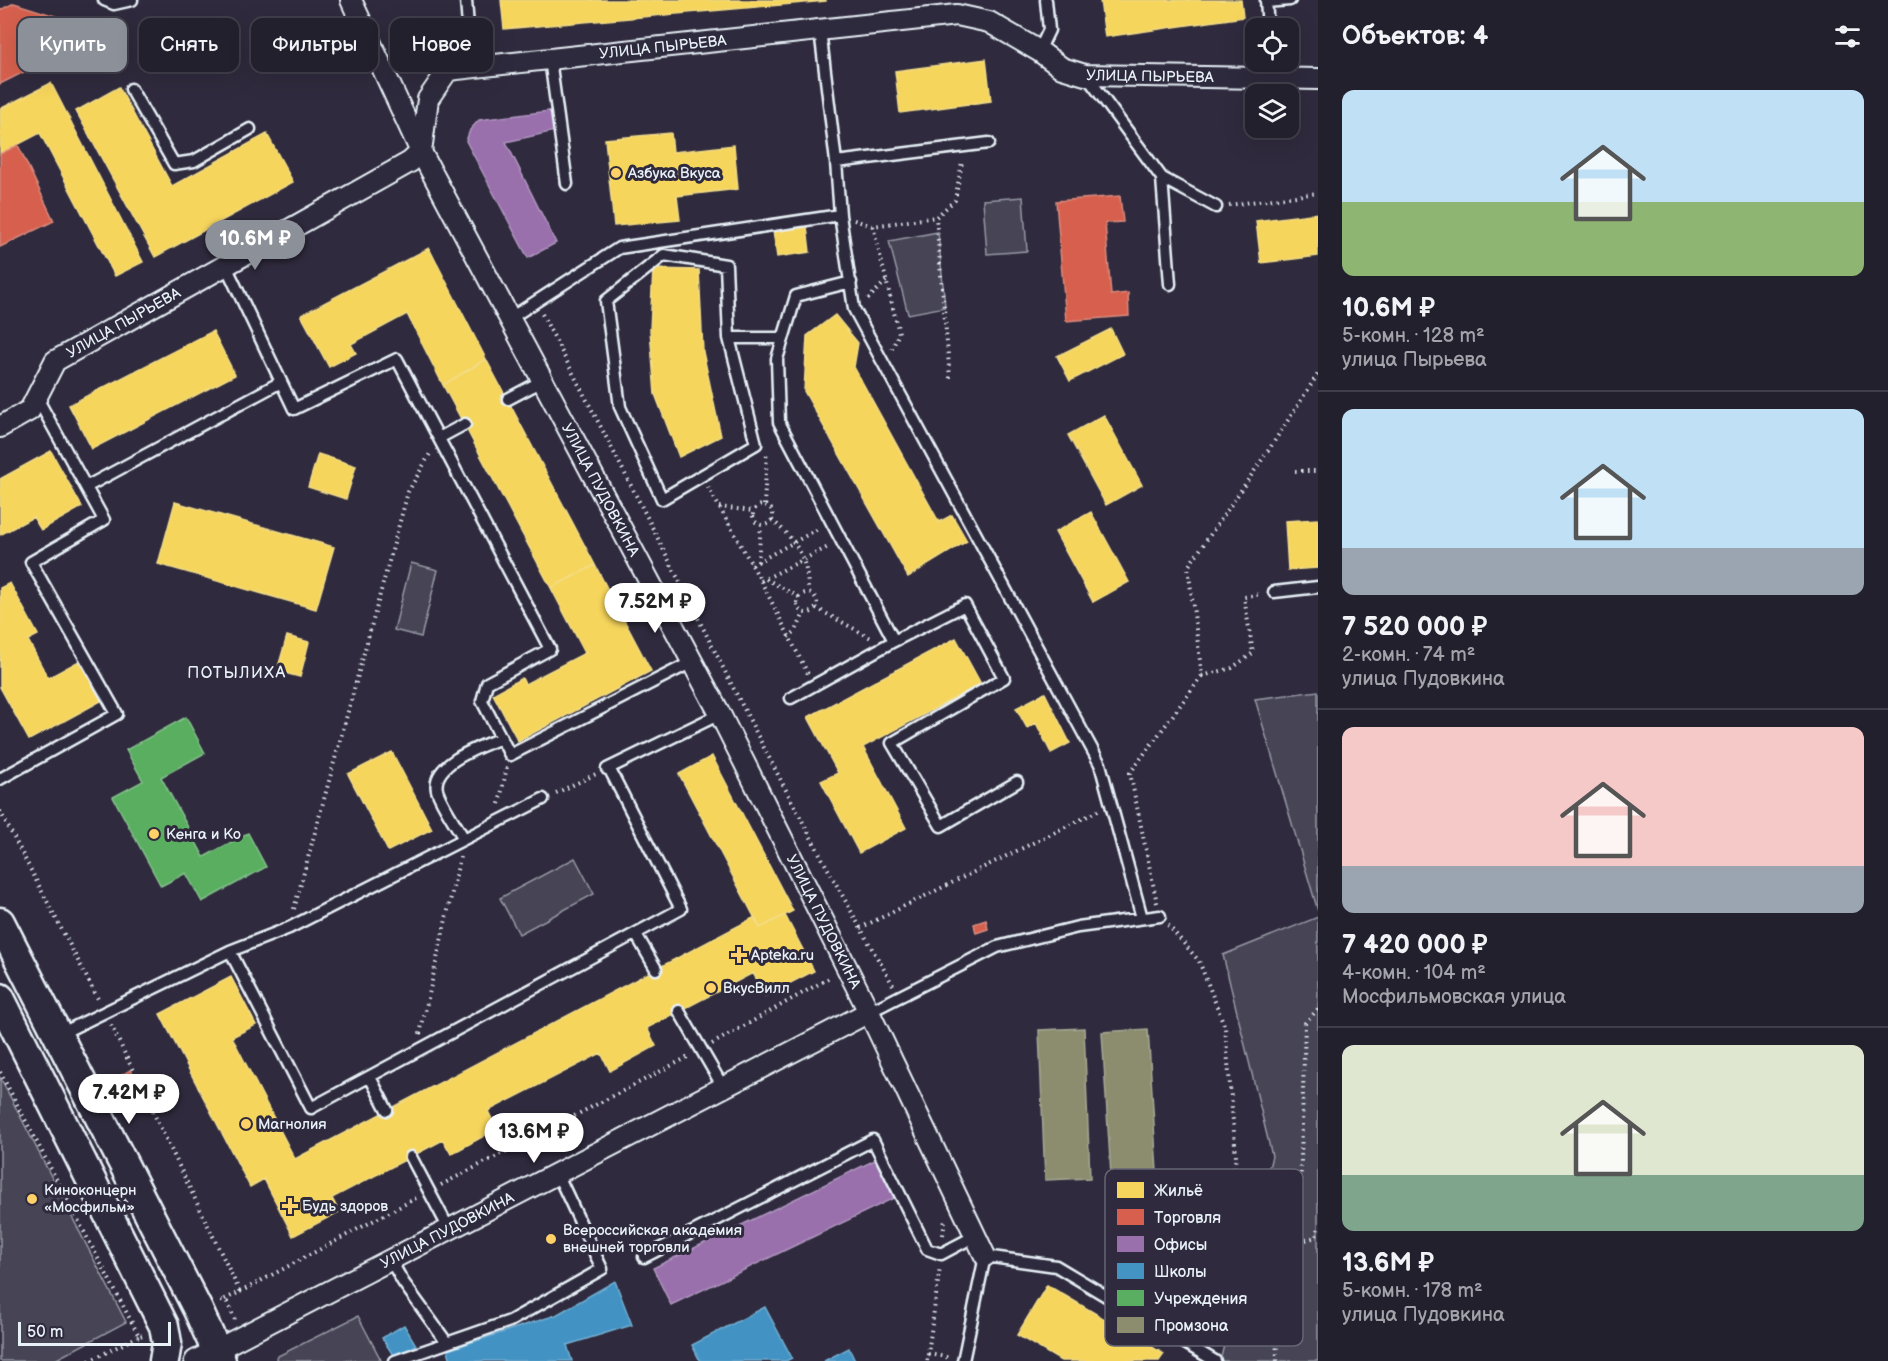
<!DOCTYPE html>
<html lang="ru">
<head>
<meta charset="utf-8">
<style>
  body { margin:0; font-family:"Balsamiq Sans",sans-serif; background:#2b2836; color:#f1f3f6; height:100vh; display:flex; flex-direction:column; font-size:22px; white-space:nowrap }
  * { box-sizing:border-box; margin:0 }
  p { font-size:20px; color:#a3a3aa }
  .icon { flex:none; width:33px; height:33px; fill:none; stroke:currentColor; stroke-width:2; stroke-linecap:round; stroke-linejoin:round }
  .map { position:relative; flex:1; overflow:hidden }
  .sheet { display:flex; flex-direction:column; background:#23202e; width:570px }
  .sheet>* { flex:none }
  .guide { position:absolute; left:18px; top:18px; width:570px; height:54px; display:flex; gap:12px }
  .fabs { position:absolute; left:1245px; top:18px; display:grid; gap:12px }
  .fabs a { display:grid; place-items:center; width:54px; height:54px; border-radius:12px; background:#23202e; box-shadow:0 6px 24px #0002,0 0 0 2px #403e4a; font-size:30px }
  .scale { position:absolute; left:18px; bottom:15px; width:153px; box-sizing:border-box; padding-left:6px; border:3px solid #e8f1f8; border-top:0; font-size:16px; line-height:21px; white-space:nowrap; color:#e8f1f8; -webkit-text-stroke:4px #2f2a3d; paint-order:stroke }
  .price { position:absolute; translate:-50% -51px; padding:0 14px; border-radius:21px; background:#fff; color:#222; font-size:20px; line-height:39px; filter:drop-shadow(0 2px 3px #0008) }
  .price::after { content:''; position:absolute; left:50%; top:36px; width:18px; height:14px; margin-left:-9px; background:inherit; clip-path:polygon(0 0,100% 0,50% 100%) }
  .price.on { background:#8c9099; color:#fff }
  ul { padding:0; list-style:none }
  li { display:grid; align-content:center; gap:12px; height:318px; padding:0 24px }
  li+li { border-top:2px solid #403e4a }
  li span { display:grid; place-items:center; height:186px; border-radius:12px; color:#555 }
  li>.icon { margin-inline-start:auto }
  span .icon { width:108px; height:108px; fill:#fffc; stroke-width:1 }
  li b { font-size:26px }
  h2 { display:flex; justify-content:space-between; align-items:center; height:72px; padding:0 24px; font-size:26px }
  .tag { padding:0 21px; border-radius:12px; background:#23202e; box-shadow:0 6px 24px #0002,0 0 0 2px #403e4a; font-size:21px; line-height:54px }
  .tag.on { background:#8c9099; color:#fff }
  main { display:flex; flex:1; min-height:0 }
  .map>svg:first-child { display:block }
</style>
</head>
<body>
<main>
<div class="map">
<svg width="1318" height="1361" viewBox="0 0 1318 1361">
  <rect width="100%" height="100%" fill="#2f2a3d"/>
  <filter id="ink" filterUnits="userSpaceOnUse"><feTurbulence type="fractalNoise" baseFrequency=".0167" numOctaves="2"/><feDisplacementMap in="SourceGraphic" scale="12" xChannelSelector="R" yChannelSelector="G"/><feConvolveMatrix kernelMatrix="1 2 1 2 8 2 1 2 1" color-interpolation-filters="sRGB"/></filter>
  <g filter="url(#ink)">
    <!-- green -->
    <path fill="#464455" stroke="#979aa6" stroke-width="1.5" d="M 1023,197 L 1027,251 L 987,254 L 983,200 Z
      M 938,232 L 945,307 L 908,314 L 889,241 Z
      M 411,563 L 438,570 L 421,637 L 394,630 Z
      M 1318,691 L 1318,911 L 1255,699 Z
      M 575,858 L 594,894 L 519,934 L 500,898 Z
      M 1318,917 L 1318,1361 L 1220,1361 L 1272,1156 L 1223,955 Z
      M 0,1077 L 126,1322 L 53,1361 L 0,1361 Z
      M 358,1316 L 381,1360 L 279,1361 L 276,1357 Z"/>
    <!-- homes -->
    <path fill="#f6d55c" stroke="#f2dd8b" stroke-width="1.5" d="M 501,0 L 826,0 L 826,1 L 504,29 Z
      M 1100,0 L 1241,0 L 1243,17 L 1105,37 Z
      M 986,59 L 991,101 L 900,113 L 895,71 Z
      M 51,83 L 143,262 L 115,276 L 40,133 L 0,154 L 0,109 Z
      M 119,87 L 172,186 L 267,134 L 293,182 L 155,257 L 76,111 Z
      M 671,133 L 673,152 L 734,145 L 738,189 L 677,196 L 680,220 L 614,226 L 605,139 Z
      M 1318,213 L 1318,256 L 1261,263 L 1256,221 Z
      M 807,227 L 810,252 L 777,257 L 773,231 Z
      M 429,248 L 486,359 L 443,385 L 407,314 L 351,344 L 356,353 L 329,367 L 301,315 Z
      M 653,269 L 699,270 L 703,352 L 721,436 L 679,457 L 655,394 L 650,330 Z
      M 835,315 L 858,343 L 854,367 L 939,522 L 952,515 L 967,541 L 908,577 L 804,391 L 807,336 Z
      M 1111,329 L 1123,354 L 1070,381 L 1057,356 Z
      M 213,331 L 235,375 L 92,449 L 69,405 Z
      M 486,359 L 595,565 L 551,588 L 443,385 Z
      M 1104,415 L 1142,485 L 1106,505 L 1068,435 Z
      M 51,451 L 82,507 L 41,530 L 33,517 L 0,535 L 0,479 Z
      M 318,454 L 356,466 L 346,499 L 308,487 Z
      M 175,502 L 334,547 L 316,609 L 158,564 Z
      M 1091,512 L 1129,582 L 1093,602 L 1055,532 Z
      M 1318,519 L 1318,568 L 1288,570 L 1285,521 Z
      M 595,565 L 651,671 L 518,741 L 493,694 L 522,678 L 525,684 L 585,653 L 551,588 Z
      M 10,583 L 38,635 L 28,640 L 48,678 L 79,661 L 101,701 L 29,740 L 0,687 L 0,588 Z
      M 287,636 L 309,642 L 300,677 L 277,671 Z
      M 956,638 L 981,684 L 863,747 L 906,828 L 859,853 L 821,781 L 838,773 L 808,717 Z
      M 1045,693 L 1070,743 L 1051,753 L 1036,723 L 1027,728 L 1016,708 Z
      M 392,752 L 432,829 L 388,851 L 348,774 Z
      M 712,756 L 793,911 L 760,928 L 679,774 Z
      M 785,915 L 814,971 L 765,996 L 753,973 L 647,1028 L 656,1046 L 610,1071 L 601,1053 L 488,1111 L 497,1129 L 451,1154 L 443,1140 L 332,1198 L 339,1212 L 293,1236 L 264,1179 L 250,1187 L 160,1014 L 231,977 L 256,1025 L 232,1037 L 295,1159 L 755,917 L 760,928 Z
      M 1047,1285 L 1164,1354 L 1159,1361 L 1061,1361 L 1017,1335 Z"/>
    <!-- shops -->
    <path fill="#d6604d" stroke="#db8c80" stroke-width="1.5" d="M 14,3 L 68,20 L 78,45 L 0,84 L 0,10 Z
      M 18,145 L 54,221 L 0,247 L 0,154 Z
      M 1120,196 L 1123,222 L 1105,223 L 1111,295 L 1128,293 L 1129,316 L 1066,321 L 1056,201 Z
      M 986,920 L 988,929 L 976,933 L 974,924 Z
      M 130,1070 L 134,1077 L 124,1083 L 120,1076 Z"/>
    <!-- offices -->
    <path fill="#9970ab" stroke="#b197c2" stroke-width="1.5" d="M 549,111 L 553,114 L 555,131 L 506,142 L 556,243 L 528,258 L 466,141 L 470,130 L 479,120 Z
      M 875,1160 L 894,1198 L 671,1305 L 653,1268 Z"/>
    <!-- schools -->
    <path fill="#4393c3" stroke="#74afd3" stroke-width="1.5" d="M 615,1281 L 632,1325 L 567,1345 L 572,1361 L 451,1361 L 448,1350 L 556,1315 Z
      M 765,1307 L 792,1358 L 786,1361 L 700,1361 L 692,1345 Z
      M 404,1325 L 416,1345 L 395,1358 L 382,1338 Z
      M 849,1348 L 855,1361 L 824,1361 Z"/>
    <!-- public -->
    <path fill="#5aae61" stroke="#85c28e" stroke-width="1.5" d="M 186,717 L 205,753 L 161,777 L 204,857 L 248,833 L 266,867 L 202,902 L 186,873 L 161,886 L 113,797 L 143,781 L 126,750 Z"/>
    <!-- industry -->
    <path fill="#8c8c6e" stroke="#a8aa97" stroke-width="1.5" d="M 1084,1028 L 1090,1178 L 1045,1180 L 1039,1030 Z
      M 1148,1029 L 1157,1172 L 1111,1176 L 1102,1032 Z"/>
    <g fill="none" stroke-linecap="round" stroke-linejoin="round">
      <!-- service casing -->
      <g stroke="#e8f1f8" stroke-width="15">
        <path id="service" d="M 104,0 L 114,4 L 132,0
          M 466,0 L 471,68
          M 1266,0 L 1268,28
          M 1266,2 L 1290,0
          M 1039,51 L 1049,30 L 1046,0
          M 550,59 L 567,184
          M 1270,62 L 1271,78
          M 1086,75 L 1162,178 L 1216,207
          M 131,89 L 174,164 L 194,161 L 250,129
          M 836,162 L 989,143
          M 1162,178 L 1170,284
          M 840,215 L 854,309 L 1100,764 L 1142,918
          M 223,232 L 237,259
          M 226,266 L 294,409 L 397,359 L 550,649 L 487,683 L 482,701 L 510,755 L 692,662
          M 509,319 L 619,248 L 840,215 L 836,162 L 820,30
          M 729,338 L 756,444 L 662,499 L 620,407 L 606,301 L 664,255 L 726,265 L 729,338 L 783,338
          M 508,399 L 542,381
          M 439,438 L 465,424
          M 86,487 L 281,382
          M 1274,592 L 1318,587
          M 894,641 L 965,605 L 1004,678 L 892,743 L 941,826 L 1017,782
          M 791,698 L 894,641 L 779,422 L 777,359 L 796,296 L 851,282
          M 607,769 L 720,714
          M 0,779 L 117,714 L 31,562 L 104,520 L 37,398
          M 464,839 C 457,826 440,802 437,790 C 431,763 482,746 501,738
          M 636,934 L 656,969
          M 230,951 L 311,1108 L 681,909 L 609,768
          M 679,1011 L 723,1087
          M 869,1012 L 997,947 L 1078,927 L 1160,916
          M 58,1035 L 230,951 L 289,928 L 543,799
          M 370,1077 L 387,1110
          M 411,1157 L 449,1229
          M 644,1257 L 873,1140 L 927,1249 L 941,1254 L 975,1236
          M 390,1259 L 403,1282 L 447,1343
          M 395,1361 L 510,1321 L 602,1269 L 557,1173
          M 963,1361 L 985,1256 L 1056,1266 L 1215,1361"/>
      </g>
      <!-- minor casing -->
      <g stroke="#e8f1f8" stroke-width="24">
        <g id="minor">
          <path id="s1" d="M 351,0 L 421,152 L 720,714 L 869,1012 L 985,1256"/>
          <path id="s2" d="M 0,427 L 30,410 L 55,361 L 410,162 L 421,152 L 428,99 L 448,70 L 957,15 L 989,22 L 1039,51 L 1062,68 L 1085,75 L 1318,79"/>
          <path id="s3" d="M 195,1361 L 869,1012"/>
        </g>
      </g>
      <!-- secondary casing -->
      <g stroke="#e8f1f8" stroke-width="33">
        <path id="secondary" d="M 0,922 L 198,1310 L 221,1361
          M 0,998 L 164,1326 L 167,1343 L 164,1361"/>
      </g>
      <!-- path -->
      <path stroke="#e8f1f8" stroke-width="4" stroke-dasharray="1.5 4.5" stroke-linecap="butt" d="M 1229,205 L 1318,193
        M 854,220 L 873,226
        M 868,299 L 886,281
        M 542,314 C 577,381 612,448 646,515 C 726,673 804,832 893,985
        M 892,349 L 899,333 L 873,226 L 936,217
        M 950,378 L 936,217 L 955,200 L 962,162
        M 1295,471 L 1318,471
        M 708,487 L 761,581 L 808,674
        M753 515a10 10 0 1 1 20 0a10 10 0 1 1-20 0Z
        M 764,505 L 767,454
        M 719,507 L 753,511
        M 772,520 C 797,541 808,559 808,592
        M 758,562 L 761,526
        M 752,565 L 820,528
        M 766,579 L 799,597
        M 761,581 L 830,546
        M797 603a10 10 0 1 1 20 0a10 10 0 1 1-20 0Z
        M 816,608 L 871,638
        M 788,637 L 796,631 L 804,613
        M 1202,676 L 1232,668 L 1253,653 L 1244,597 L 1261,594
        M 556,793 L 596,774
        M 499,804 L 507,767
        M 0,811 L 98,999
        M 1157,903 L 1130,773 L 1202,676 L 1188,567 L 1266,454 L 1318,374
        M 294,909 L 408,492 L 431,452
        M 1168,925 L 1199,961 L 1225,1027 L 1236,1156 L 1220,1274 L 1192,1331
        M 860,928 L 1100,810
        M 111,1025 L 240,1292 L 221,1301
        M 420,1034 L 460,857
        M 712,1044 L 831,977
        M 0,1072 L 139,1336 L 143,1335
        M 113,1091 L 137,1078
        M 441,1185 L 690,1056
        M 943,1235 L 945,1219
        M 1294,1243 L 1316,1237 L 1318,1229
        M 240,1292 L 416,1198
        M 221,1301 L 227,1302 L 235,1320
        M 928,1354 L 951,1358
        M 89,1361 L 139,1336
        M 927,1361 L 940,1267
        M 1277,1361 L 1275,1291 L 1299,1228 L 1305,1023 L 1318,1009"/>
      <!-- service -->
      <use href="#service" stroke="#2f2a3d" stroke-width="10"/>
      <!-- minor -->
      <use href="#minor" stroke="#2f2a3d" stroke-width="20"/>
      <!-- secondary -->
      <use href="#secondary" stroke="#2f2a3d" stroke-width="28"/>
    </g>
  </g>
  <!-- markers -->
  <g fill="#ffd166" stroke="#2f2a3d" stroke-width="2">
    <circle cx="616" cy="173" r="6"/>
    <circle cx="154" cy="834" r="6"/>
    <path d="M736 946h6v6h6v6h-6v6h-6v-6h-6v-6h6z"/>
    <circle cx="711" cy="988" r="6"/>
    <circle cx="246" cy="1124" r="6"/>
    <circle cx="32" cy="1199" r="6"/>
    <path d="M287 1197h6v6h6v6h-6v6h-6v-6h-6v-6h6z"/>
    <circle cx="551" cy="1239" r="6"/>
  </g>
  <g text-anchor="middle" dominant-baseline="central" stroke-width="6" stroke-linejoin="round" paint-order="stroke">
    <!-- street labels -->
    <g font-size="15" fill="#e8f1f8" stroke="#2f2a3d">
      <text stroke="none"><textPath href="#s2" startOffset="816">УЛИЦА ПЫРЬЕВА</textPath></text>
      <text stroke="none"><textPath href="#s2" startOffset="1320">УЛИЦА ПЫРЬЕВА</textPath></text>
      <text stroke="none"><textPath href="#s2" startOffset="168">УЛИЦА ПЫРЬЕВА</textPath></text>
      <text stroke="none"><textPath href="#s1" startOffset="550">УЛИЦА ПУДОВКИНА</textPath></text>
      <text stroke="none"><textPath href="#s1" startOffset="1036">УЛИЦА ПУДОВКИНА</textPath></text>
      <text stroke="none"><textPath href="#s3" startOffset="284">УЛИЦА ПУДОВКИНА</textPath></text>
    </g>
    <!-- poi labels -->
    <g font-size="15" fill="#e8f1f8" stroke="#2f2a3d" text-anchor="start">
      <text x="628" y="173">Азбука Вкуса</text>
      <text x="166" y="834">Кенга и Ко</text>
      <text x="751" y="955">Apteka.ru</text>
      <text x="723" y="988">ВкусВилл</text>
      <text x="258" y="1124">Магнолия</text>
      <text x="44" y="1190">Киноконцерн<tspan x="44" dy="17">«Мосфильм»</tspan></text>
      <text x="302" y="1206">Будь здоров</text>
      <text x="563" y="1230">Всероссийская академия<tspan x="563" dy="17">внешней торговли</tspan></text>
    </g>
    <!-- neighbourhood labels -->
    <g font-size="16" letter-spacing="1.5" fill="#e8f1f8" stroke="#2f2a3d">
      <text x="237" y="673">ПОТЫЛИХА</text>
    </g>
  </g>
  <!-- legend -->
  <rect x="1105" y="1169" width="198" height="177" rx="9" fill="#2f2a3d" stroke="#666675" stroke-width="1.5"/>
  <rect x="1117" y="1182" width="27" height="16" fill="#f6d55c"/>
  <rect x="1117" y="1209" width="27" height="16" fill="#d6604d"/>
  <rect x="1117" y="1236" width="27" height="16" fill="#9970ab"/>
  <rect x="1117" y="1263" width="27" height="16" fill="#4393c3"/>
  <rect x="1117" y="1290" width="27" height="16" fill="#5aae61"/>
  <rect x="1117" y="1317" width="27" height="16" fill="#8c8c6e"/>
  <g font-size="16" fill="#e8f1f8">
    <text x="1154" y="1196">Жильё</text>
    <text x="1154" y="1223">Торговля</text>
    <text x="1154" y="1250">Офисы</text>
    <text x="1154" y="1277">Школы</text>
    <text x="1154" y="1304">Учреждения</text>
    <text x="1154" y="1331">Промзона</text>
  </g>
</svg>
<div class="fabs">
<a><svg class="icon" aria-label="locate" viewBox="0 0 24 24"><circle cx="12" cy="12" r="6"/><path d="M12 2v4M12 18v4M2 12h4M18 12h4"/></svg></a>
<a><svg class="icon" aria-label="layers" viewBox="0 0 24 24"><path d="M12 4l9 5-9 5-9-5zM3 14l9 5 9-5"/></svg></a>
</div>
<div class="scale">50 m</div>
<b class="price on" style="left:255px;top:271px">10.6M ₽</b>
<b class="price" style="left:655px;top:634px">7.52M ₽</b>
<b class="price" style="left:129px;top:1125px">7.42M ₽</b>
<b class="price" style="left:534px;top:1164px">13.6M ₽</b>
<div class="guide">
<a class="tag on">Купить</a>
<a class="tag">Снять</a>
<a class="tag">Фильтры</a>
<a class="tag">Новое</a>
</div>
</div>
<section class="sheet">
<h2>Объектов: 4<svg class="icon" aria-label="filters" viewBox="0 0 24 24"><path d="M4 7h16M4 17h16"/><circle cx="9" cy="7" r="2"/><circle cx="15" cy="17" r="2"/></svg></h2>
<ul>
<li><span style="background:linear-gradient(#bfe0f5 60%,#8fb573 0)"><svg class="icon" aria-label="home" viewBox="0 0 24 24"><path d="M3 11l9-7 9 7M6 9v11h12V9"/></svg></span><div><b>10.6M ₽</b><p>5-комн. · 128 m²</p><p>улица Пырьева</p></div></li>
<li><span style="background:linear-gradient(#bfe0f5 75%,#9aa5b1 0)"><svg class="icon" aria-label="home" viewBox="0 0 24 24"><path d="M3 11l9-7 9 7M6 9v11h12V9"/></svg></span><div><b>7 520 000 ₽</b><p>2-комн. · 74 m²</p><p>улица Пудовкина</p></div></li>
<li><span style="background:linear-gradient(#f6c9c9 75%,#9aa5b1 0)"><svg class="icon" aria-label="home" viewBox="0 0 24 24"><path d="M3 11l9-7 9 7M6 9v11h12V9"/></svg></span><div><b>7 420 000 ₽</b><p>4-комн. · 104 m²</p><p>Мосфильмовская улица</p></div></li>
<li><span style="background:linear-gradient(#dfe7d0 70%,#7fa58c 0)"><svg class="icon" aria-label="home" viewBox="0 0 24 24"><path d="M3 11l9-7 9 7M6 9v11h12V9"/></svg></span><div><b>13.6M ₽</b><p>5-комн. · 178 m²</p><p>улица Пудовкина</p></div></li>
</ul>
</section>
</main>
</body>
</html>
